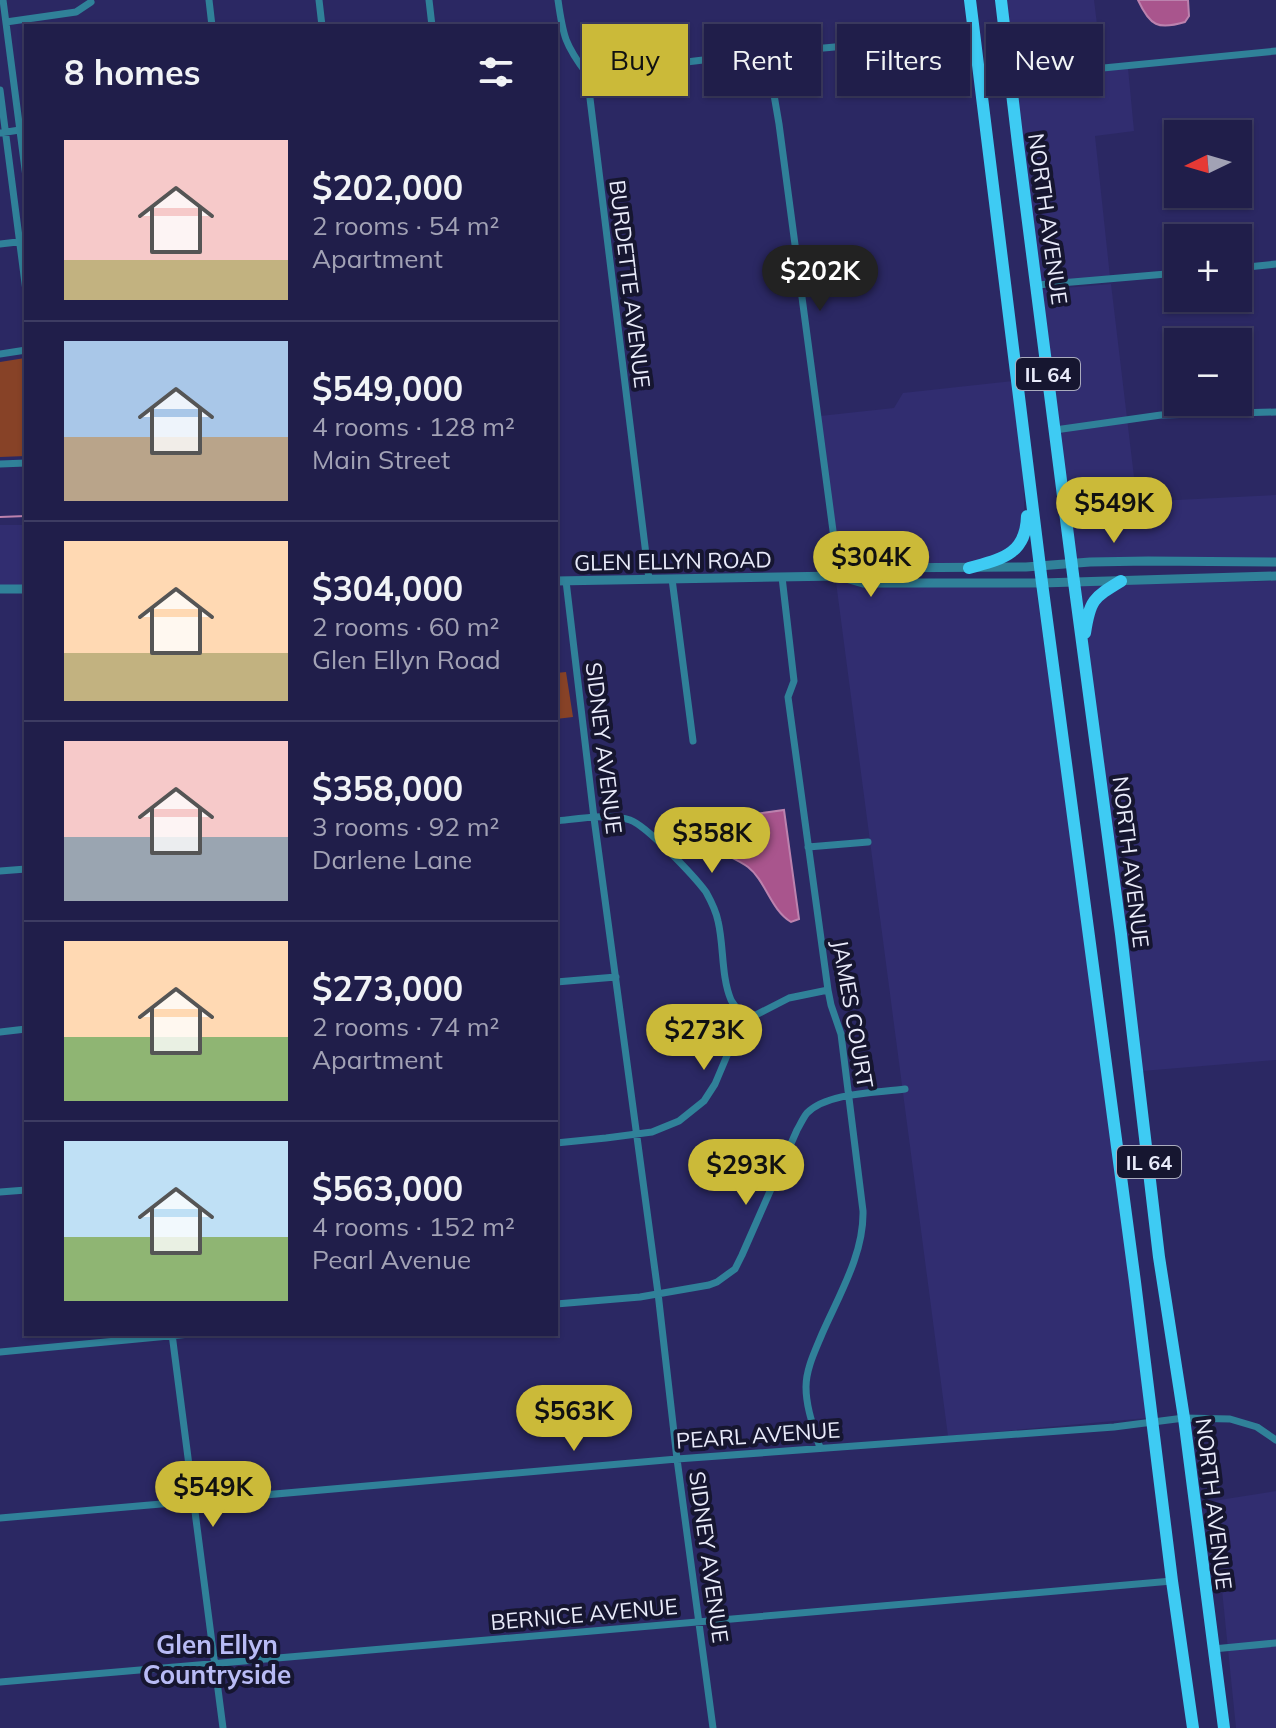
<!DOCTYPE html>
<html lang="en">
<head>
<meta charset="utf-8">
<style>
  body { margin:0; font-family:Mulish,sans-serif; background:#2d2b54; color:#f1f3f6; height:100vh; display:flex; flex-direction:column; font-size:30px; white-space:nowrap }
  * { box-sizing:border-box; margin:0 }
  p { font-size:26px; color:#a2a2b5 }
  .icon { flex:none; width:44px; height:44px; fill:none; stroke:currentColor; stroke-width:2; stroke-linecap:round; stroke-linejoin:round }
  .map { position:relative; flex:1; overflow:hidden }
  .details { position:absolute; left:24px; top:24px; width:534px; height:1312px; display:flex; flex-direction:column; background:#201e4a; border-radius:0px; box-shadow:0 2px 6px #0004,0 0 0 2px #3d3c62 }
  .details>* { flex:none }
  .guide { position:absolute; left:582px; top:24px; width:574px; height:72px; display:flex; gap:16px }
  .needle { width:52px; rotate:265deg }
  .buttons { position:absolute; left:1164px; top:120px; display:grid; gap:16px }
  .buttons a { display:grid; place-items:center; width:88px; height:88px; border-radius:0px; background:#201e4a; box-shadow:0 2px 6px #0004,0 0 0 2px #3d3c62; font-size:40px }
  .price { position:absolute; translate:-50% -68px; padding:0 18px; border-radius:28px; background:#cbba39; color:#111; font-size:26px; line-height:52px; filter:drop-shadow(0 2px 4px #0008) }
  .price::after { content:''; position:absolute; left:50%; top:48px; width:24px; height:18px; margin-left:-12px; background:inherit; clip-path:polygon(0 0,100% 0,50% 100%) }
  .price.on { background:#222; color:#fff }
  ul { padding:0; list-style:none }
  li { display:flex; align-items:center; gap:24px; height:200px; padding:0 40px }
  li+li { border-top:2px solid #3d3c62 }
  li span { display:grid; place-items:center; flex:none; width:224px; height:160px; border-radius:0px; color:#555 }
  li>.icon { margin-inline-start:auto }
  span .icon { width:96px; height:96px; fill:#fffc; stroke-width:1 }
  li b { font-size:34px }
  h2 { display:flex; justify-content:space-between; align-items:center; height:96px; padding:0 40px; font-size:34px }
  .tag { padding:0 28px; border-radius:0px; background:#201e4a; box-shadow:0 2px 6px #0004,0 0 0 2px #3d3c62; font-size:28px; line-height:72px }
  .tag.on { background:#cbba39; color:#111 }
  .map>svg:first-child { display:block }
</style>
</head>
<body>
<div class="map">
<svg width="1276" height="1728" viewBox="0 0 1276 1728">
  <rect width="100%" height="100%" fill="#2b2863"/>
  <!-- built -->
  <path fill="#312d70" d="M 1003,0 L 1094,0 L 1102,65 L 1013,74 Z
    M 1128,68 L 1134,131 L 1095,136 L 1110,277 L 1039,283 L 1012,80 Z
    M 1111,284 L 1137,502 L 1276,495 L 1276,562 L 1076,561 L 1040,290 Z
    M 1013,381 L 1023,454 L 1024,500 L 1024,530 L 1017,544 L 1001,554 L 967,565 L 841,573 L 820,416 L 894,408 L 903,393 Z
    M 0,525 L 26,525 L 26,588 L 0,588 Z
    M 1276,581 L 1276,1060 L 1142,1071 L 1079,585 Z
    M 836,582 L 1036,588 L 1090,964 L 1147,1418 L 948,1436 Z
    M 1276,1491 L 1276,1728 L 1236,1728 L 1213,1501 Z"/>
  <!-- green -->
  <path fill="#874227" d="M 25,358 L 26,456 L 0,457 L 0,362 Z
    M 566,672 L 573,717 L 556,719 L 556,673 Z"/>
  <!-- water -->
  <path fill="#a9558d" stroke="#bc82ae" stroke-width="2" d="M 1138,0 L 1188,0 L 1189,16 L 1185,22 C 1158,30 1150,26 1138,0 Z
    M 784,810 L 799,919 L 791,922 C 770,909 766,881 748,867 C 734,856 709,851 699,835 C 697,831 697,827 696,822 Z"/>
  <g fill="none" stroke-linecap="round" stroke-linejoin="round">
    <!-- stream -->
    <path stroke="#bc82ae" stroke-width="2" d="M 0,517 L 26,516"/>
    <!-- minor -->
    <path stroke="#308199" stroke-width="7" d="M 3,0 L 26,177
      M 209,0 L 212,26
      M 319,0 L 322,26
      M 429,0 L 432,26
      M 558,0 C 563,36 565,45 587,74 L 649,579
      M 6,22 L 76,12 L 91,2
      M 767,54 L 779,124 L 839,576
      M 587,74 L 728,57 L 974,34
      M 980,80 L 1276,51
      M 0,90 L 26,291
      M 0,133 L 26,129
      M 0,244 L 26,241
      M 1238,268 L 1276,264
      M 1037,285 L 1178,273
      M 0,354 L 26,350
      M 1055,430 L 1161,415 L 1276,412
      M 0,464 L 26,463
      M 782,577 L 794,681 L 788,697 L 828,990 L 831,1005 L 841,1034 L 863,1211 C 864,1254 839,1295 822,1334 C 815,1351 806,1369 806,1387 C 806,1408 814,1428 820,1448
      M 672,579 L 693,741
      M 566,581 L 594,818 L 658,1293 L 677,1459 L 713,1728
      M 556,821 C 577,819 611,813 630,820 C 647,826 694,876 706,892 C 711,901 716,911 718,921 C 724,946 721,976 731,1000 C 735,1007 741,1013 746,1020
      M 808,847 L 868,842
      M 0,871 L 26,869
      M 556,982 L 616,977
      M 0,1032 L 26,1029
      M 556,1143 L 606,1138 L 652,1132 L 679,1121 L 704,1101 L 715,1084 L 734,1039 L 746,1020 L 789,998 L 828,990
      M 0,1192 L 26,1190
      M 556,1304 L 640,1297 L 709,1285 L 717,1282 L 735,1269 L 742,1255 L 797,1130 C 800,1125 803,1118 807,1113 C 828,1092 878,1093 905,1089
      M 172,1334 L 223,1728
      M 0,1352 L 190,1334
      M 0,1518 L 677,1459 L 1114,1427 L 1184,1418 L 1230,1419 L 1257,1427 L 1276,1440
      M 1213,1649 L 1276,1643
      M 0,1682 L 1172,1581"/>
    <!-- tertiary -->
    <path stroke="#308199" stroke-width="9" d="M 839,576 L 862,568 L 1026,567 L 1090,562 L 1148,561 L 1276,562
      M 556,581 L 839,576 L 863,583 L 1042,583 L 1276,576
      M 0,589 L 26,589"/>
    <!-- primary -->
    <path stroke="#3ecbf3" stroke-width="12" d="M 970,0 L 1042,583 L 1135,1282 L 1172,1581 L 1193,1728
      M 1001,0 L 1018,144 L 1074,582 L 1121,934 L 1159,1257 L 1184,1418 L 1224,1728
      M 969,568 C 1001,559 1026,555 1027,516
      M 1085,633 C 1090,600 1093,598 1121,581"/>
  </g>
  <g text-anchor="middle" dominant-baseline="central" stroke-width="8" stroke-linejoin="round" paint-order="stroke">
    <!-- shield labels -->
    <g fill="#161630" stroke="#aaabbd" stroke-width="2">
      <rect x="1016" y="358" width="64" height="32" rx="6"/>
      <rect x="1117" y="1146" width="64" height="32" rx="6"/>
    </g>
    <g font-size="20" font-weight="bold" fill="#e9ebfa">
      <text x="1048" y="374">IL 64</text>
      <text x="1149" y="1162">IL 64</text>
    </g>
    <!-- street labels -->
    <g font-size="22" fill="#e9ebfa" stroke="#161630">
      <text transform="translate(1048 219) rotate(82)">NORTH AVENUE</text>
      <text transform="translate(630 284) rotate(83)">BURDETTE AVENUE</text>
      <text transform="translate(673 561) rotate(-1)">GLEN ELLYN ROAD</text>
      <text transform="translate(604 748) rotate(83)">SIDNEY AVENUE</text>
      <text transform="translate(1131 862) rotate(83)">NORTH AVENUE</text>
      <text transform="translate(853 1014) rotate(80)">JAMES COURT</text>
      <text transform="translate(758 1435) rotate(-4)">PEARL AVENUE</text>
      <text transform="translate(1214 1504) rotate(83)">NORTH AVENUE</text>
      <text transform="translate(709 1557) rotate(82)">SIDNEY AVENUE</text>
      <text transform="translate(584 1614) rotate(-5)">BERNICE AVENUE</text>
    </g>
    <!-- quarter labels -->
    <g font-size="26" font-weight="bold" fill="#b8bbf5" stroke="#161630">
      <text x="217" y="1644">Glen Ellyn<tspan x="217" dy="30">Countryside</tspan></text>
    </g>
  </g>
</svg>
<div class="buttons">
<a><svg class="needle" viewBox="-14 -14 28 28"><path d="M0-13l5 13h-10z" fill="#e53935"/><path d="M0 13l5-13h-10z" fill="#a2a2b5"/></svg></a>
<a>+</a>
<a>−</a>
</div>
<b class="price on" style="left:820px;top:313px">$202K</b>
<b class="price" style="left:1114px;top:545px">$549K</b>
<b class="price" style="left:871px;top:599px">$304K</b>
<b class="price" style="left:712px;top:875px">$358K</b>
<b class="price" style="left:704px;top:1072px">$273K</b>
<b class="price" style="left:746px;top:1207px">$293K</b>
<b class="price" style="left:574px;top:1453px">$563K</b>
<b class="price" style="left:213px;top:1529px">$549K</b>
<div class="guide">
<a class="tag on">Buy</a>
<a class="tag">Rent</a>
<a class="tag">Filters</a>
<a class="tag">New</a>
</div>
<section class="details">
<h2>8 homes<svg class="icon" aria-label="filters" viewBox="0 0 24 24"><path d="M4 7h16M4 17h16"/><circle cx="9" cy="7" r="2"/><circle cx="15" cy="17" r="2"/></svg></h2>
<ul>
<li><span style="background:linear-gradient(#f6c9c9 75%,#c2b280 0)"><svg class="icon" aria-label="home" viewBox="0 0 24 24"><path d="M3 11l9-7 9 7M6 9v11h12V9"/></svg></span><div><b>$202,000</b><p>2 rooms · 54 m²</p><p>Apartment</p></div></li>
<li><span style="background:linear-gradient(#a9c7e8 60%,#b9a48a 0)"><svg class="icon" aria-label="home" viewBox="0 0 24 24"><path d="M3 11l9-7 9 7M6 9v11h12V9"/></svg></span><div><b>$549,000</b><p>4 rooms · 128 m²</p><p>Main Street</p></div></li>
<li><span style="background:linear-gradient(#ffd9b3 70%,#c2b280 0)"><svg class="icon" aria-label="home" viewBox="0 0 24 24"><path d="M3 11l9-7 9 7M6 9v11h12V9"/></svg></span><div><b>$304,000</b><p>2 rooms · 60 m²</p><p>Glen Ellyn Road</p></div></li>
<li><span style="background:linear-gradient(#f6c9c9 60%,#9aa5b1 0)"><svg class="icon" aria-label="home" viewBox="0 0 24 24"><path d="M3 11l9-7 9 7M6 9v11h12V9"/></svg></span><div><b>$358,000</b><p>3 rooms · 92 m²</p><p>Darlene Lane</p></div></li>
<li><span style="background:linear-gradient(#ffd9b3 60%,#8fb573 0)"><svg class="icon" aria-label="home" viewBox="0 0 24 24"><path d="M3 11l9-7 9 7M6 9v11h12V9"/></svg></span><div><b>$273,000</b><p>2 rooms · 74 m²</p><p>Apartment</p></div></li>
<li><span style="background:linear-gradient(#bfe0f5 60%,#8fb573 0)"><svg class="icon" aria-label="home" viewBox="0 0 24 24"><path d="M3 11l9-7 9 7M6 9v11h12V9"/></svg></span><div><b>$563,000</b><p>4 rooms · 152 m²</p><p>Pearl Avenue</p></div></li>
</ul>
</section>
</div>
</body>
</html>
